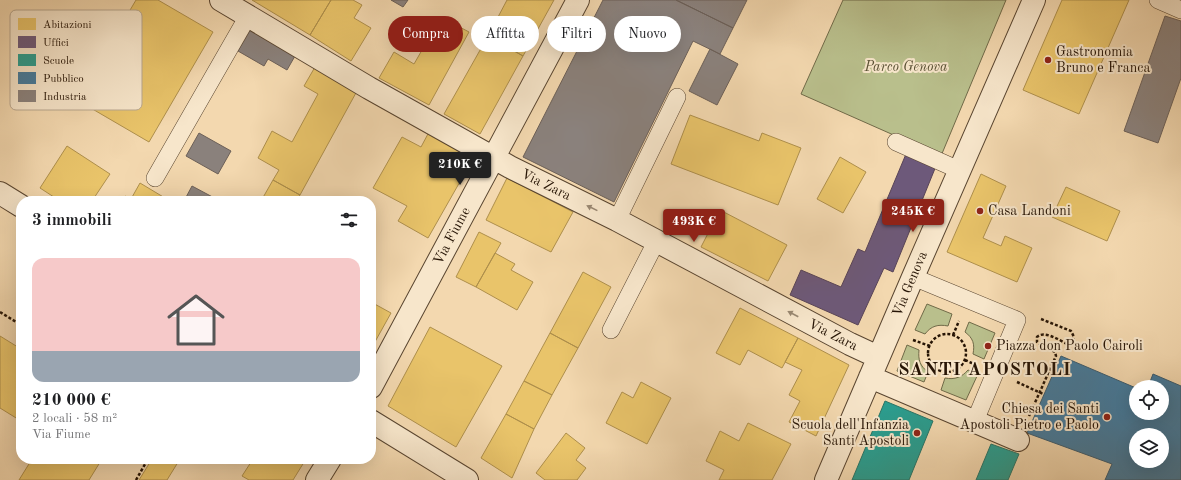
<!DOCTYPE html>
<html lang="it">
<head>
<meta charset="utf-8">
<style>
  body { margin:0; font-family:"Old Standard TT",serif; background:#f6f6f6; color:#202124; height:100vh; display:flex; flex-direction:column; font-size:15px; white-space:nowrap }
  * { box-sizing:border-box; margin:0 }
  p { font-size:13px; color:#757577 }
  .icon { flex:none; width:22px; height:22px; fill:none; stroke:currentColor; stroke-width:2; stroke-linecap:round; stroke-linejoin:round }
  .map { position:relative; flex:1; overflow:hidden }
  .sheet { position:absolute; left:16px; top:196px; width:360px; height:268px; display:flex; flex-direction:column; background:#fff; border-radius:16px; box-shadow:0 4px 16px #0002 }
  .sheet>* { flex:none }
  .top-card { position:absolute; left:388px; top:16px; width:380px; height:36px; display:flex; gap:8px }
  .buttons { position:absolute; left:1129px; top:380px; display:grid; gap:8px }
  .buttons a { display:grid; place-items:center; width:40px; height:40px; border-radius:50%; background:#fff; box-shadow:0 4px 16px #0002; font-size:20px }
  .price { position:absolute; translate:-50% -34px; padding:0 9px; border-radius:4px; background:#8f2418; color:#fff; font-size:13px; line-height:26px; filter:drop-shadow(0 1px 2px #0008) }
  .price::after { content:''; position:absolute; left:50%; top:24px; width:12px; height:9px; margin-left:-6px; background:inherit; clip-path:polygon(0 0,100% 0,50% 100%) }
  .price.current { background:#222; color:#fff }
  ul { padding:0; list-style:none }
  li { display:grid; align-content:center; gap:8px; height:212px; padding:0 16px }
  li+li { border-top:1px solid #e0e0e0 }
  li span { display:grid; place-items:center; height:124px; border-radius:12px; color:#555 }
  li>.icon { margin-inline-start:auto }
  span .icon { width:72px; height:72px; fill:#fffc; stroke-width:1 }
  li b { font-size:17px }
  h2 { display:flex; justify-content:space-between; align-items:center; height:48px; padding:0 16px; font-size:17px }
  .tag { padding:0 14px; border-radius:18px; background:#fff; box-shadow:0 4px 16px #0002; font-size:14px; line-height:36px }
  .tag.current { background:#8f2418; color:#fff }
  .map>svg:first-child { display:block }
</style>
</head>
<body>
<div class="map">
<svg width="1181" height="480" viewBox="0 0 1181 480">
  <rect width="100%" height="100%" fill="#f3d8af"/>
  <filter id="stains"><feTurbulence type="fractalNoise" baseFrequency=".005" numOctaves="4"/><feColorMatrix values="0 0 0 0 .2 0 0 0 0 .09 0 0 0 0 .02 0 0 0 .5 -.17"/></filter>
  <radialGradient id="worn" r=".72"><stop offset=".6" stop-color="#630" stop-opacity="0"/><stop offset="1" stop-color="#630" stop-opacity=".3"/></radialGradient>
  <!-- green -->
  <path fill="#b9bf8c" stroke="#706a48" d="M 843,0 L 1006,0 L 941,156 L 801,94 Z
    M 927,304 L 952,314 L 948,326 C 938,324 931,326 925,334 L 915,330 Z
    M 969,322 L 995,333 L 984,359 L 973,354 C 975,344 973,338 965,332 Z
    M 907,345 L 919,350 C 918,360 920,366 928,372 L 924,382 L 897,371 Z
    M 968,370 L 978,374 L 966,400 L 941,390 L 945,378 C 955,380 962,377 968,370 Z"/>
  <!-- homes -->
  <path fill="#e9c46a" stroke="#ae8f4c" d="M 136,0 L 158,0 L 213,32 L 149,142 L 77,100 Z
    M 252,0 L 331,0 L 310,35 Z
    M 331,0 L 353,0 L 362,5 L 354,18 L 371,28 L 351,61 L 310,35 Z
    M 507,0 L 554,0 L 523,56 L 488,36 Z
    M 1062,0 L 1129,0 L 1079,114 L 1023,90 Z
    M 441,17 L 469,32 L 429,105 L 379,78 L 394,52 L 414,64 Z
    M 488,36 L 523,56 L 480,134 L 444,114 Z
    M 315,67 L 357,91 L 300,195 L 273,180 L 279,170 L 258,158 L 272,131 L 292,142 L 318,94 L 304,86 Z
    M 690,115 L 759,141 L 762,133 L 801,148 L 778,205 L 671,164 Z
    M 429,132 L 474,157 L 428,238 L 398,221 L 407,206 L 373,188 L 402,137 L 421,147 Z
    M 67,146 L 110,174 L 92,201 L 60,201 L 40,188 Z
    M 840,157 L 866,172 L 843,213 L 817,199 Z
    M 981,174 L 1006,186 L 983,238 L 1001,246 L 1005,236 L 1032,248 L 1017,282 L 947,252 Z
    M 507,178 L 573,212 L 551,252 L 486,220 Z
    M 273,180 L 300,195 L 296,201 L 261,201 Z
    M 140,183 L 170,201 L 122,201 L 125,196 L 131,199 Z
    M 1066,187 L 1120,211 L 1107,241 L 1052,217 Z
    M 720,210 L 787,245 L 768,281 L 701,247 Z
    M 479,232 L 501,243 L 476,287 L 456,277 Z
    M 495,253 L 515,264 L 511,270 L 533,282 L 517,310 L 476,287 Z
    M 583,272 L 611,287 L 578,348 L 550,333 Z
    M 371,302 L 391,313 L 371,349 Z
    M 740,308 L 798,338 L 782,368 L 748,350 L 740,365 L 716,353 Z
    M 430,327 L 502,366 L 456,447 L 388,406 Z
    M 550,333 L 578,348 L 552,395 L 524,381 Z
    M 0,336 L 21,349 L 21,421 L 0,408 Z
    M 798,338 L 849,365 L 816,436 L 789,422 L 800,401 L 789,395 L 802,370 L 785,362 Z
    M 524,381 L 552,395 L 534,429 L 506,414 Z
    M 641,382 L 671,398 L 647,444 L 606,423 L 622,392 L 633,398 Z
    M 506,414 L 534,429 L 512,478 L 481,458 Z
    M 748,423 L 791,444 L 772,480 L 719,480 L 724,470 L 706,461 L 720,431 L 739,441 Z
    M 566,433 L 585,448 L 576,460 L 586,468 L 577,480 L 545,480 L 536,473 Z
    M 32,459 L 102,459 L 89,480 L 19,480 Z
    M 152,459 L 180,459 L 167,480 L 139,480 Z
    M 253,459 L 306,459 L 293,480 L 249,480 L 242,476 Z"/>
  <!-- offices -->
  <path fill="#6d597a" stroke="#584457" d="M 906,154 L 936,166 L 893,272 L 884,268 L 858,325 L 790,295 L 801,270 L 841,287 L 858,249 L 865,252 Z"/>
  <!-- schools -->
  <path fill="#2a9d8f" stroke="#297466" d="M 885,401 L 933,421 L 909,480 L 852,480 Z
    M 991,444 L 1019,454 L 1008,480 L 976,480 Z"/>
  <!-- public -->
  <path fill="#457b9d" stroke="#3c5c6f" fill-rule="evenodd" d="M 1061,356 L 1136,388 L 1136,413 L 1162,413 L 1162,387 L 1148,387 L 1153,374 L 1181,386 L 1181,480 L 1105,480 L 1112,464 L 1027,433 ZM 1136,435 L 1162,435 L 1162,461 L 1136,461 Z"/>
  <!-- industry -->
  <path fill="#8a817c" stroke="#6c6058" d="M 391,0 L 408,0 L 403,7 Z
    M 603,0 L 676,0 L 733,28 L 720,54 L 693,41 L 614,202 L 523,157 Z
    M 676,0 L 747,0 L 733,28 Z
    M 1165,16 L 1181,21 L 1181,78 L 1158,143 L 1124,131 Z
    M 251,29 L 295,56 L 287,70 L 268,59 L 264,66 L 238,51 Z
    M 710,49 L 738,64 L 717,105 L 689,91 Z
    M 199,133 L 231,151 L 218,174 L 186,156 Z
    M 192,186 L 220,201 L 184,201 Z"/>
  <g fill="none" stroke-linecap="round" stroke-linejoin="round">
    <!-- service casing -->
    <g stroke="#594530" stroke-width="18">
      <path id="service" d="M 1158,0 L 1181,10
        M 896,142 L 959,170
        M 155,178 L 248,16
        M 617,220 L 677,97
        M 913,277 L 1017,320 L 975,421
        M 611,330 L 656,242"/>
    </g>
    <!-- minor casing -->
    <g stroke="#594530" stroke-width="24">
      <path id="minor" d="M 221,0 L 369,88 L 510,167 L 617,220 L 850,344 L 878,357
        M 0,193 L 21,206
        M 870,377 L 1018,440
        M 371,387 L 578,0
        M 371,421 L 467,480
        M 317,480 L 330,459
        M 826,480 L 913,277 L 1034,0"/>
    </g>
    <!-- path -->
    <path stroke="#261405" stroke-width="2.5" stroke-dasharray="3 2" stroke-linecap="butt" d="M 0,312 L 21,325
      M928 353a19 19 0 1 1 38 0a19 19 0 1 1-38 0Z
      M 953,335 L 959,321
      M 913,340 L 930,346
      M 965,360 L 974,364
      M 1017,382 L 1043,394
      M 1029,416 L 1056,356 L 1055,352 L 1039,344 L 1037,342 L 1037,337 C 1044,330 1059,340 1067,344 L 1072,342 L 1074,337 L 1071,331 L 1041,319
      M 136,480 L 148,459"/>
    <!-- service -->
    <use href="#service" stroke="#f7e6cb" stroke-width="17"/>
    <!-- minor -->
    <use href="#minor" stroke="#f7e6cb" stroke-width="22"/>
  </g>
  <!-- one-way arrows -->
  <defs><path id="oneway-solid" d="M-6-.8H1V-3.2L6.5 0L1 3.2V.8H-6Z"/></defs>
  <g fill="#998872">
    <use href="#oneway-solid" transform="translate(592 208) rotate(-154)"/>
    <use href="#oneway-solid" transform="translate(793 314) rotate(-152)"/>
  </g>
  <!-- markers -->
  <g fill="#8f2418" stroke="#f7e6cb" stroke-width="1.5">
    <circle cx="1048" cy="60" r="4"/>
    <circle cx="980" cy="211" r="4"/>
    <circle cx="988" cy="346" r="4"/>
    <circle cx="1107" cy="417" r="4"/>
    <circle cx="917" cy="433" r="4"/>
  </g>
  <g text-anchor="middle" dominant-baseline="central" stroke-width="4" stroke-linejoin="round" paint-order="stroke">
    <!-- poi labels -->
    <g font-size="14" fill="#261405" stroke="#f7e6cb" text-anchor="start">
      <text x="1056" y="52">Gastronomia<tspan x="1056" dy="16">Bruno e Franca</tspan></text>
      <text x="988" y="211">Casa Landoni</text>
      <text x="996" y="346">Piazza don Paolo Cairoli</text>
      <text x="1099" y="409" text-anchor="end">Chiesa dei Santi<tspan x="1099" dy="16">Apostoli Pietro e Paolo</tspan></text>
      <text x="909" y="425" text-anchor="end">Scuola dell'Infanzia<tspan x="909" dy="16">Santi Apostoli</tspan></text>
    </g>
    <!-- park labels -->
    <g font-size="14" font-style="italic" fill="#595034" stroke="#f7e6cb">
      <text x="906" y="67">Parco Genova</text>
    </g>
    <!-- street labels -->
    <g font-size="14" fill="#261405" stroke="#f7e6cb">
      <text transform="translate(546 185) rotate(26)">Via Zara</text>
      <text transform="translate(452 236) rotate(-62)">Via Fiume</text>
      <text transform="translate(910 284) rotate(-67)">Via Genova</text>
      <text transform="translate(833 335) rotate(27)">Via Zara</text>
    </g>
    <!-- district labels -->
    <g font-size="18" font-weight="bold" letter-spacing="1" fill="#261405" stroke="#f7e6cb">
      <text x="985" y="370">SANTI APOSTOLI</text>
    </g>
  </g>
  <!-- legend -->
  <rect x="10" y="10" width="132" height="100" rx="6" fill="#f7e6cb" stroke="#b8a790" stroke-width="1"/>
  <rect x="18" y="18" width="18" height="12" fill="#e9c46a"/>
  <rect x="18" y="36" width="18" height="12" fill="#6d597a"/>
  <rect x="18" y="54" width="18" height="12" fill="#2a9d8f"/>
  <rect x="18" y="72" width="18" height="12" fill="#457b9d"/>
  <rect x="18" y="90" width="18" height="12" fill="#8a817c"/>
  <g font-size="11" fill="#261405">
    <text x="43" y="28">Abitazioni</text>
    <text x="43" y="46">Uffici</text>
    <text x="43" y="64">Scuole</text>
    <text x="43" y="82">Pubblico</text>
    <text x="43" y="100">Industria</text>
  </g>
  <rect width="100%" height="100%" filter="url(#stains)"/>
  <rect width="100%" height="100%" fill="url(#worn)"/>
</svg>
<div class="buttons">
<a><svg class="icon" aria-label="locate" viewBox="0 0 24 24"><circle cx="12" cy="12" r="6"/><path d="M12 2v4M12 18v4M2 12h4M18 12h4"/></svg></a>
<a><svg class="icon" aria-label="layers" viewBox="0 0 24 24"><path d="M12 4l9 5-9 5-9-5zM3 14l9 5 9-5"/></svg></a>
</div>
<b class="price current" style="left:460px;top:186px">210K €</b>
<b class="price" style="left:913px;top:233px">245K €</b>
<b class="price" style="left:694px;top:243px">493K €</b>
<div class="top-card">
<a class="tag current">Compra</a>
<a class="tag">Affitta</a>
<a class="tag">Filtri</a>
<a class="tag">Nuovo</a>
</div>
<section class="sheet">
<h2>3 immobili<svg class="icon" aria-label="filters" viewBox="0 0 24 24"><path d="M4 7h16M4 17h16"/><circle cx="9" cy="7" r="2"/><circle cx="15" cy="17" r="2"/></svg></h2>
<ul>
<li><span style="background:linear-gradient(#f6c9c9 75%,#9aa5b1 0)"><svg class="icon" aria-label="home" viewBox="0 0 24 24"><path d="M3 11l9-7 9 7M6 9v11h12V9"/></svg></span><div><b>210 000 €</b><p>2 locali · 58 m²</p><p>Via Fiume</p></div></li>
</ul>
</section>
</div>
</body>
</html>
